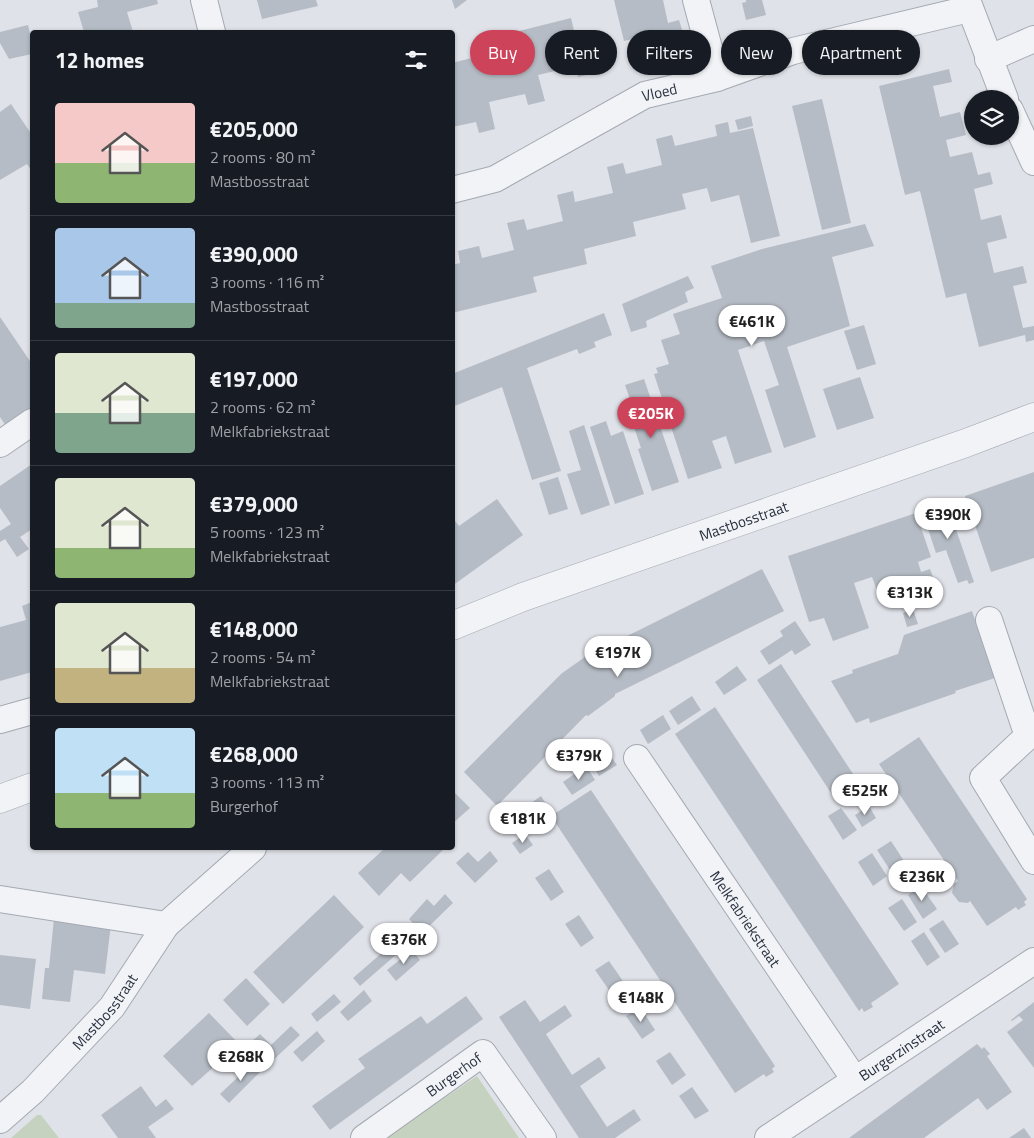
<!DOCTYPE html>
<html lang="en">
<head>
<meta charset="utf-8">
<style>
  body { margin:0; font-family:"Titillium Web",sans-serif; background:#242831; color:#f1f3f6; height:100vh; display:flex; flex-direction:column; font-size:19px; white-space:nowrap }
  * { box-sizing:border-box; margin:0 }
  p { font-size:16px; color:#9ea1a6 }
  .icon { flex:none; width:28px; height:28px; fill:none; stroke:currentColor; stroke-width:2; stroke-linecap:round; stroke-linejoin:round }
  .map { position:relative; flex:1; overflow:hidden }
  .sheet { position:absolute; left:30px; top:30px; width:425px; height:820px; display:flex; flex-direction:column; background:#171b24; border-radius:5px; box-shadow:0 1px 4px #0004 }
  .sheet>* { flex:none }
  .banner { position:absolute; left:470px; top:30px; width:475px; height:45px; display:flex; gap:10px }
  .controls { position:absolute; left:964px; top:90px; display:grid; gap:10px }
  .controls a { display:grid; place-items:center; width:55px; height:55px; border-radius:50%; background:#171b24; box-shadow:0 1px 4px #0004; font-size:25px }
  .price { position:absolute; translate:-50% -42px; padding:0 11px; border-radius:18px; background:#fff; color:#222; font-size:16px; line-height:32px; filter:drop-shadow(0 1px 2px #0008) }
  .price::after { content:''; position:absolute; left:50%; top:30px; width:15px; height:11px; margin-left:-8px; background:inherit; clip-path:polygon(0 0,100% 0,50% 100%) }
  .price.active { background:#cd435a; color:#fff }
  ul { padding:0; list-style:none }
  li { display:flex; align-items:center; gap:15px; height:125px; padding:0 25px }
  li+li { border-top:1px solid #363941 }
  li span { display:grid; place-items:center; flex:none; width:140px; height:100px; border-radius:5px; color:#555 }
  li>.icon { margin-inline-start:auto }
  span .icon { width:60px; height:60px; fill:#fffc; stroke-width:1 }
  li b { font-size:21px }
  h2 { display:flex; justify-content:space-between; align-items:center; height:60px; padding:0 25px; font-size:21px }
  .chip { padding:0 18px; border-radius:22px; background:#171b24; box-shadow:0 1px 4px #0004; font-size:18px; line-height:45px }
  .chip.active { background:#cd435a; color:#fff }
  .map>svg:first-child { display:block }
</style>
</head>
<body>
<div class="map">
<svg width="1034" height="1138" viewBox="0 0 1034 1138">
  <rect width="100%" height="100%" fill="#dfe2e8"/>
  <!-- green -->
  <path fill="#c5d2c0" d="M 477,1076 L 519,1138 L 385,1138 Z
    M 37,1115 L 41,1115 L 59,1138 L 11,1138 Z"/>
  <!-- building -->
  <path fill="#b6bcc5" d="M 97,0 L 157,0 L 158,4 L 127,12 L 133,32 L 84,32 L 78,12 L 98,7 Z
    M 257,0 L 316,0 L 318,6 L 262,19 Z
    M 452,0 L 467,0 L 455,9 Z
    M 614,0 L 663,0 L 668,23 L 679,20 L 683,33 L 671,36 L 670,30 L 624,41 Z
    M 746,0 L 762,0 L 766,15 L 746,20 L 742,3 L 746,2 Z
    M 571,18 L 582,64 L 588,63 L 591,74 L 578,77 L 576,66 L 538,75 L 545,101 L 528,105 L 525,94 L 489,102 L 495,129 L 479,133 L 476,122 L 452,127 L 452,63 L 519,46 L 515,32 Z
    M 28,25 L 32,42 L 32,54 L 9,59 L 0,43 L 0,32 Z
    M 949,69 L 952,82 L 933,86 L 940,117 L 960,112 L 966,135 L 946,140 L 950,157 L 972,152 L 978,175 L 990,172 L 993,184 L 974,189 L 981,220 L 1001,215 L 1007,238 L 987,243 L 994,273 L 1023,266 L 1027,283 L 1013,286 L 1023,328 L 1034,326 L 1034,340 L 1026,342 L 1025,335 L 979,347 L 966,293 L 946,298 L 920,191 L 905,195 L 879,86 Z
    M 822,99 L 851,223 L 822,230 L 792,106 Z
    M 11,104 L 32,135 L 32,171 L 27,164 L 0,180 L 0,112 Z
    M 751,116 L 753,126 L 738,130 L 735,120 Z
    M 728,122 L 730,133 L 753,128 L 780,236 L 751,243 L 739,195 L 711,202 L 707,188 L 682,194 L 686,209 L 633,222 L 636,236 L 584,249 L 587,264 L 533,277 L 537,292 L 452,313 L 452,265 L 460,263 L 458,251 L 479,246 L 482,258 L 514,250 L 507,223 L 524,219 L 527,230 L 563,221 L 557,195 L 573,191 L 575,202 L 613,193 L 607,167 L 623,163 L 626,174 L 662,165 L 656,139 L 672,135 L 675,146 L 717,136 L 715,125 Z
    M 865,224 L 874,246 L 832,257 L 850,326 L 787,347 L 816,437 L 784,448 L 765,390 L 779,385 L 764,341 L 738,350 L 772,452 L 735,464 L 726,436 L 712,441 L 722,468 L 688,479 L 654,374 L 658,373 L 656,368 L 669,364 L 661,340 L 680,334 L 673,314 L 722,298 L 711,266 L 762,249 Z
    M 688,276 L 694,288 L 685,292 L 688,302 L 646,321 L 647,327 L 631,332 L 622,304 Z
    M 604,313 L 612,335 L 594,342 L 596,347 L 579,354 L 577,349 L 527,368 L 561,471 L 532,480 L 502,387 L 452,407 L 452,374 Z
    M 0,317 L 32,364 L 32,408 L 6,426 L 0,417 Z
    M 864,325 L 876,364 L 857,370 L 844,331 Z
    M 860,377 L 874,418 L 837,430 L 823,389 Z
    M 644,379 L 679,482 L 652,491 L 638,449 L 641,448 L 632,421 L 637,419 L 625,385 Z
    M 606,421 L 611,436 L 623,431 L 644,494 L 615,504 L 590,427 Z
    M 584,425 L 610,505 L 581,515 L 567,474 L 581,470 L 569,431 Z
    M 32,464 L 32,529 L 20,537 L 29,549 L 17,557 L 5,539 L 0,542 L 0,531 L 11,524 L 0,508 L 0,486 Z
    M 1034,472 L 1034,558 L 991,572 L 965,496 Z
    M 558,477 L 568,509 L 549,515 L 539,483 Z
    M 497,499 L 523,535 L 452,586 L 452,517 L 459,526 Z
    M 947,503 L 974,582 L 969,584 L 967,580 L 958,583 L 946,550 L 936,553 L 922,511 Z
    M 916,513 L 931,557 L 918,562 L 921,572 L 930,569 L 935,582 L 881,601 L 872,577 L 854,583 L 869,628 L 833,641 L 824,618 L 809,622 L 788,556 Z
    M 762,569 L 784,611 L 615,694 L 615,696 L 588,716 L 586,715 L 497,806 L 464,772 L 561,674 L 589,654 L 589,655 Z
    M 32,602 L 32,633 L 30,634 L 32,642 L 32,672 L 0,681 L 0,627 L 26,620 L 22,606 Z
    M 913,609 L 918,624 L 907,627 L 903,613 Z
    M 972,611 L 995,678 L 955,691 L 956,693 L 870,723 L 869,718 L 856,723 L 831,681 L 853,673 L 852,670 L 898,654 L 904,635 Z
    M 795,621 L 811,645 L 795,655 L 792,650 L 769,665 L 760,651 L 783,636 L 780,631 Z
    M 781,664 L 857,780 L 833,796 L 757,680 Z
    M 737,666 L 747,680 L 724,695 L 715,682 Z
    M 692,696 L 701,710 L 678,725 L 669,711 Z
    M 715,707 L 899,984 L 871,1003 L 873,1007 L 864,1012 L 862,1008 L 859,1011 L 675,734 Z
    M 663,715 L 671,729 L 648,744 L 640,730 Z
    M 919,737 L 1027,899 L 1024,902 L 1026,905 L 1018,910 L 1016,907 L 987,926 L 970,901 L 968,903 L 959,902 L 952,893 L 954,884 L 958,881 L 879,764 Z
    M 607,751 L 617,765 L 599,776 L 591,763 Z
    M 586,766 L 595,780 L 572,795 L 563,782 Z
    M 452,790 L 470,808 L 452,824 Z
    M 591,790 L 775,1066 L 772,1069 L 774,1072 L 766,1077 L 764,1074 L 735,1093 L 551,816 Z
    M 541,796 L 550,810 L 526,825 L 518,812 Z
    M 869,806 L 876,818 L 862,827 L 855,815 Z
    M 841,808 L 857,830 L 843,840 L 828,816 Z
    M 525,834 L 533,845 L 520,854 L 512,843 Z
    M 891,841 L 906,864 L 892,873 L 877,850 Z
    M 385,848 L 440,848 L 443,850 L 410,882 L 401,873 L 379,896 L 358,873 Z
    M 490,851 L 498,861 L 475,883 L 456,863 L 468,852 L 478,862 Z
    M 872,853 L 887,876 L 873,886 L 858,862 Z
    M 549,869 L 564,892 L 551,901 L 535,878 Z
    M 921,886 L 937,909 L 923,919 L 908,895 Z
    M 445,894 L 453,903 L 422,933 L 409,919 L 427,899 L 434,906 Z
    M 334,895 L 364,927 L 283,1004 L 253,972 Z
    M 902,899 L 917,922 L 904,931 L 888,908 Z
    M 579,915 L 594,938 L 581,947 L 565,924 Z
    M 54,918 L 111,924 L 105,974 L 74,970 L 70,1002 L 42,999 L 45,968 L 49,968 Z
    M 943,920 L 959,944 L 945,953 L 929,929 Z
    M 924,932 L 940,957 L 927,966 L 911,941 Z
    M 391,945 L 398,953 L 360,986 L 353,978 Z
    M 412,950 L 420,960 L 396,981 L 387,970 Z
    M 0,955 L 36,959 L 30,1009 L 0,1005 Z
    M 609,961 L 625,984 L 611,993 L 595,970 Z
    M 246,978 L 270,1004 L 247,1026 L 223,1000 Z
    M 364,990 L 372,1001 L 348,1021 L 340,1012 Z
    M 334,994 L 341,1002 L 317,1022 L 311,1014 Z
    M 466,996 L 483,1019 L 330,1130 L 312,1106 L 365,1068 L 358,1059 L 421,1016 L 427,1024 Z
    M 525,1000 L 540,1022 L 565,1005 L 572,1016 L 546,1034 L 572,1075 L 599,1057 L 606,1068 L 580,1086 L 607,1127 L 634,1109 L 641,1120 L 615,1138 L 579,1138 L 499,1017 Z
    M 1034,1002 L 1034,1068 L 1007,1032 L 1023,1020 L 1019,1016 L 1012,1021 L 1011,1020 Z
    M 640,1007 L 655,1030 L 642,1039 L 626,1016 Z
    M 209,1013 L 242,1047 L 224,1067 L 219,1068 L 216,1065 L 192,1086 L 163,1056 Z
    M 291,1026 L 300,1035 L 269,1064 L 250,1043 L 260,1034 L 271,1045 Z
    M 317,1031 L 325,1041 L 302,1062 L 293,1052 Z
    M 977,1044 L 982,1049 L 984,1047 L 990,1054 L 987,1056 L 1012,1092 L 987,1110 L 978,1098 L 924,1138 L 849,1138 Z
    M 670,1052 L 686,1075 L 672,1085 L 656,1061 Z
    M 255,1061 L 263,1069 L 229,1103 L 220,1094 Z
    M 141,1086 L 156,1107 L 166,1099 L 174,1109 L 148,1127 L 156,1138 L 118,1138 L 101,1115 Z
    M 692,1087 L 709,1111 L 695,1119 L 679,1096 Z
    M 1024,1128 L 1031,1138 L 1009,1138 Z"/>
  <g fill="none" stroke-linecap="round" stroke-linejoin="round">
    <!-- minor casing -->
    <g stroke="#a4a9b2" stroke-width="28">
      <g id="minor">
        <path d="M 204,0 L 212,32"/>
        <path d="M 696,0 L 717,78"/>
        <path d="M 967,0 L 1005,99"/>
        <path d="M 988,59 L 1034,39"/>
        <path d="M 1010,110 L 1034,162"/>
        <path id="s1" d="M 452,190 L 495,179 L 645,95 L 717,78 L 793,51 L 969,9"/>
        <path d="M 0,444 L 32,422"/>
        <path d="M 989,620 L 1028,736 L 983,778 L 1034,861"/>
        <path d="M 0,720 L 32,711"/>
        <path id="s2" d="M 637,758 L 855,1080"/>
        <path d="M 0,899 L 166,925"/>
        <path id="s3" d="M 0,1120 L 33,1091 L 112,1007 L 166,925 L 253,848"/>
        <path id="s4" d="M 364,1138 L 483,1053 L 543,1138"/>
        <path id="s5" d="M 768,1138 L 1034,961"/>
      </g>
    </g>
    <!-- tertiary casing -->
    <g stroke="#a4a9b2" stroke-width="29">
      <g id="tertiary">
        <path id="s6" d="M 452,626 L 523,597 L 966,443 L 1034,417"/>
        <path d="M 0,799 L 32,787"/>
      </g>
    </g>
    <!-- minor -->
    <use href="#minor" stroke="#f1f3f6" stroke-width="26"/>
    <!-- tertiary -->
    <use href="#tertiary" stroke="#f1f3f6" stroke-width="28"/>
  </g>
  <g text-anchor="middle" dominant-baseline="central" stroke-width="4.5" stroke-linejoin="round" paint-order="stroke">
    <!-- street labels -->
    <g font-size="15" fill="#28303f" stroke="#eef1f6">
      <text stroke="none"><textPath href="#s1" startOffset="231">Vloed</textPath></text>
      <text stroke="none"><textPath href="#s6" startOffset="310">Mastbosstraat</textPath></text>
      <text stroke="none"><textPath href="#s2" startOffset="194">Melkfabriekstraat</textPath></text>
      <text stroke="none"><textPath href="#s3" startOffset="151">Mastbosstraat</textPath></text>
      <text stroke="none"><textPath href="#s5" startOffset="160">Burgerzinstraat</textPath></text>
      <text stroke="none"><textPath href="#s4" startOffset="110">Burgerhof</textPath></text>
    </g>
  </g>
</svg>
<div class="controls">
<a><svg class="icon" aria-label="layers" viewBox="0 0 24 24"><path d="M12 4l9 5-9 5-9-5zM3 14l9 5 9-5"/></svg></a>
</div>
<b class="price" style="left:752px;top:347px">€461K</b>
<b class="price active" style="left:651px;top:439px">€205K</b>
<b class="price" style="left:948px;top:540px">€390K</b>
<b class="price" style="left:910px;top:618px">€313K</b>
<b class="price" style="left:618px;top:678px">€197K</b>
<b class="price" style="left:579px;top:781px">€379K</b>
<b class="price" style="left:865px;top:816px">€525K</b>
<b class="price" style="left:523px;top:844px">€181K</b>
<b class="price" style="left:922px;top:902px">€236K</b>
<b class="price" style="left:404px;top:965px">€376K</b>
<b class="price" style="left:641px;top:1023px">€148K</b>
<b class="price" style="left:241px;top:1082px">€268K</b>
<div class="banner">
<a class="chip active">Buy</a>
<a class="chip">Rent</a>
<a class="chip">Filters</a>
<a class="chip">New</a>
<a class="chip">Apartment</a>
</div>
<section class="sheet">
<h2>12 homes<svg class="icon" aria-label="filters" viewBox="0 0 24 24"><path d="M4 7h16M4 17h16"/><circle cx="9" cy="7" r="2"/><circle cx="15" cy="17" r="2"/></svg></h2>
<ul>
<li><span style="background:linear-gradient(#f6c9c9 60%,#8fb573 0)"><svg class="icon" aria-label="home" viewBox="0 0 24 24"><path d="M3 11l9-7 9 7M6 9v11h12V9"/></svg></span><div><b>€205,000</b><p>2 rooms · 80 m²</p><p>Mastbosstraat</p></div></li>
<li><span style="background:linear-gradient(#a9c7e8 75%,#7fa58c 0)"><svg class="icon" aria-label="home" viewBox="0 0 24 24"><path d="M3 11l9-7 9 7M6 9v11h12V9"/></svg></span><div><b>€390,000</b><p>3 rooms · 116 m²</p><p>Mastbosstraat</p></div></li>
<li><span style="background:linear-gradient(#dfe7d0 60%,#7fa58c 0)"><svg class="icon" aria-label="home" viewBox="0 0 24 24"><path d="M3 11l9-7 9 7M6 9v11h12V9"/></svg></span><div><b>€197,000</b><p>2 rooms · 62 m²</p><p>Melkfabriekstraat</p></div></li>
<li><span style="background:linear-gradient(#dfe7d0 70%,#8fb573 0)"><svg class="icon" aria-label="home" viewBox="0 0 24 24"><path d="M3 11l9-7 9 7M6 9v11h12V9"/></svg></span><div><b>€379,000</b><p>5 rooms · 123 m²</p><p>Melkfabriekstraat</p></div></li>
<li><span style="background:linear-gradient(#dfe7d0 65%,#c2b280 0)"><svg class="icon" aria-label="home" viewBox="0 0 24 24"><path d="M3 11l9-7 9 7M6 9v11h12V9"/></svg></span><div><b>€148,000</b><p>2 rooms · 54 m²</p><p>Melkfabriekstraat</p></div></li>
<li><span style="background:linear-gradient(#bfe0f5 65%,#8fb573 0)"><svg class="icon" aria-label="home" viewBox="0 0 24 24"><path d="M3 11l9-7 9 7M6 9v11h12V9"/></svg></span><div><b>€268,000</b><p>3 rooms · 113 m²</p><p>Burgerhof</p></div></li>
</ul>
</section>
</div>
</body>
</html>
